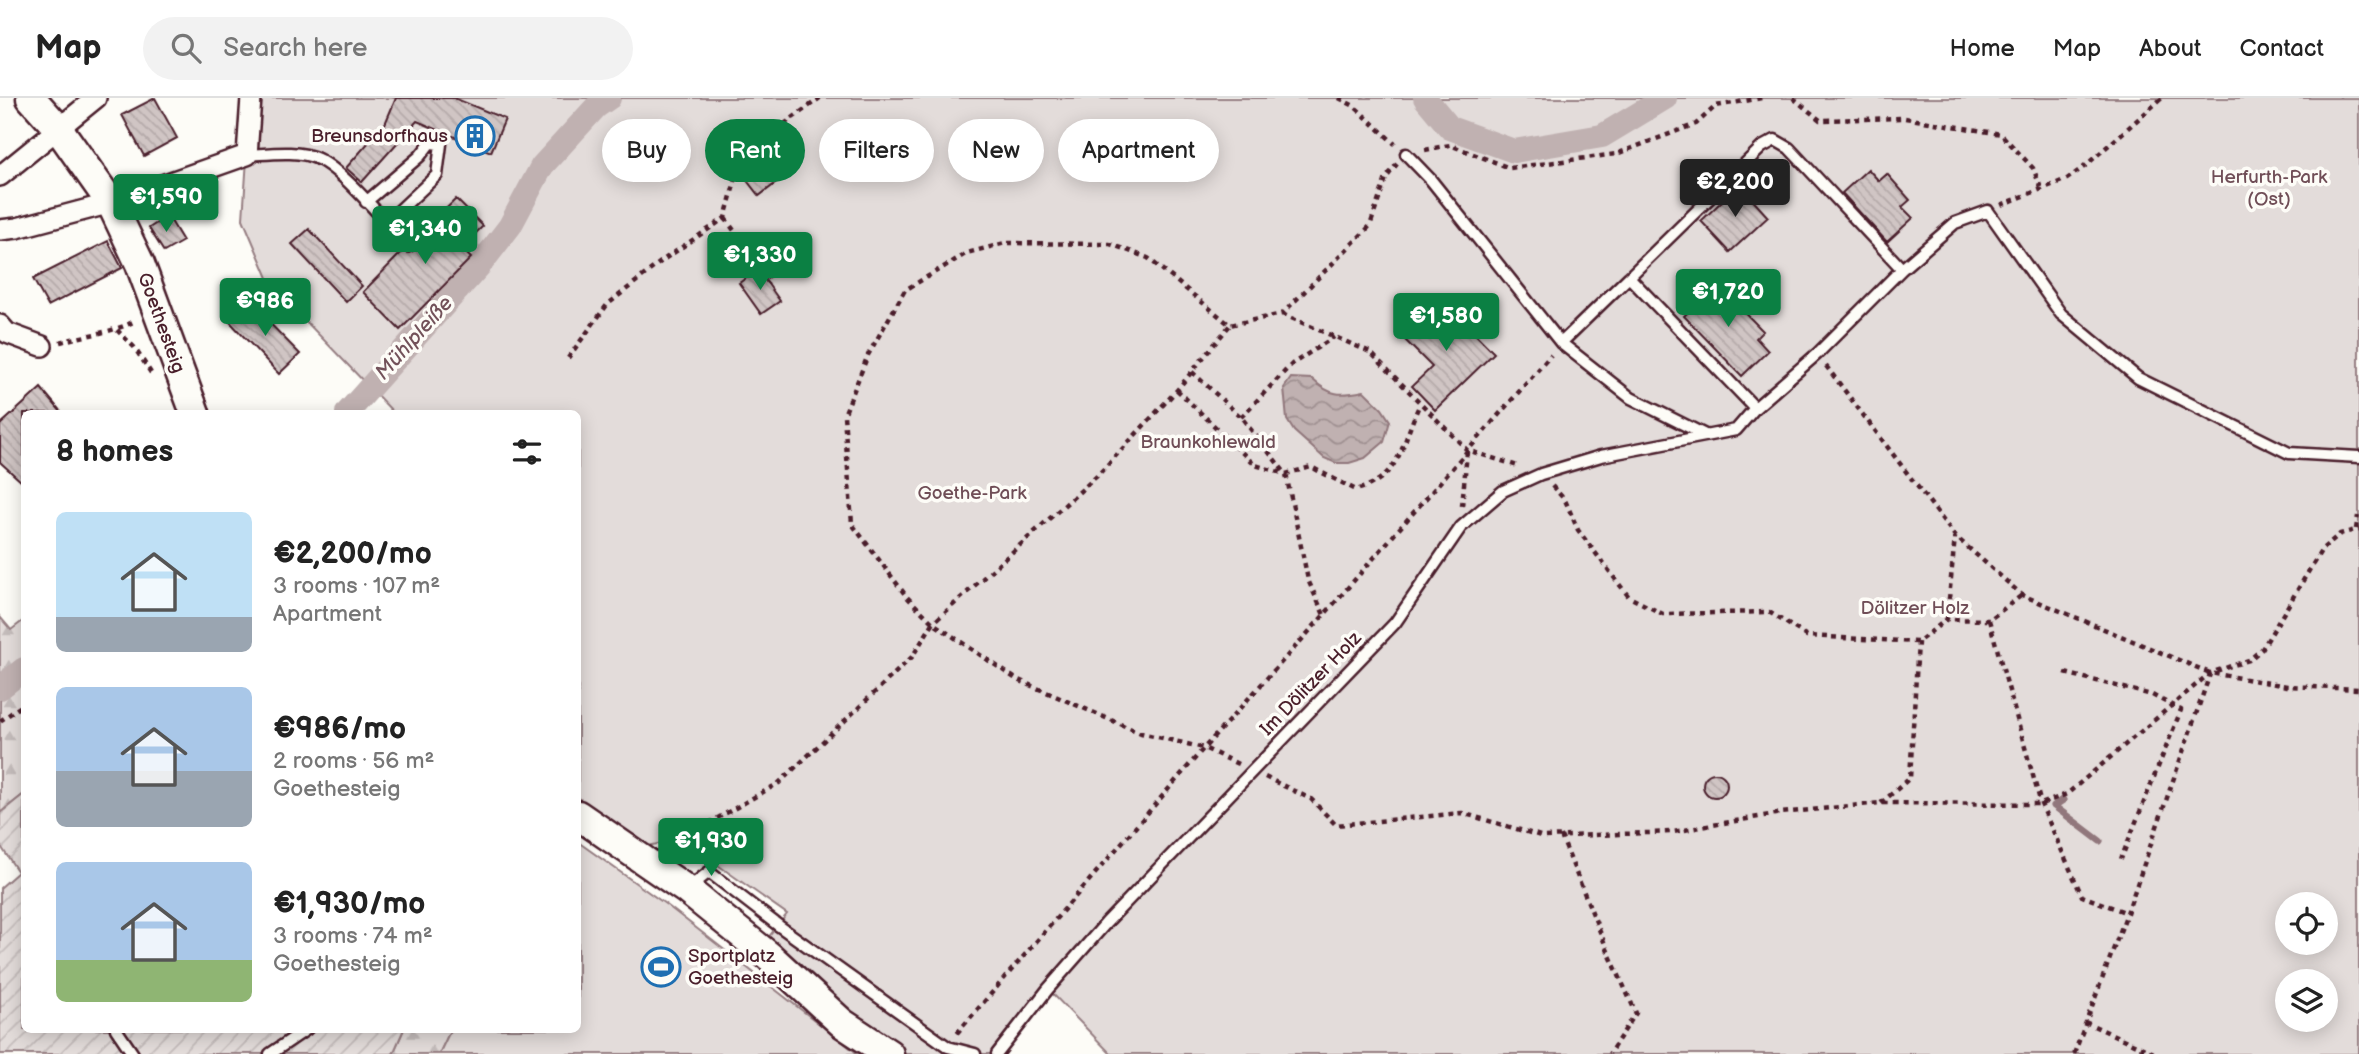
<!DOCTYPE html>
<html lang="en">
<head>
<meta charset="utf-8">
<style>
  body { margin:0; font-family:"Balsamiq Sans",sans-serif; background:#f2f2f2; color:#222; height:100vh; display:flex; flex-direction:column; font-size:26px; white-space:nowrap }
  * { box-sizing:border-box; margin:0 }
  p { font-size:23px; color:#767676 }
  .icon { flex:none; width:38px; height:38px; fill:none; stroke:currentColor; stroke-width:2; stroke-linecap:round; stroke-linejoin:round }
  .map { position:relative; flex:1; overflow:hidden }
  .drawer { position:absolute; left:21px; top:312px; width:560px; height:623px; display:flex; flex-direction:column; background:#fff; border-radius:10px; box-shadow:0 4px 18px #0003 }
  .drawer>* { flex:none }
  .guide { position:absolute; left:602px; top:21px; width:665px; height:63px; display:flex; gap:14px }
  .tools { position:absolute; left:2275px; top:794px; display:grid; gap:14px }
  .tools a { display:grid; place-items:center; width:63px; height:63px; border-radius:50%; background:#fff; box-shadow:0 4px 18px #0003; font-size:35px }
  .price { position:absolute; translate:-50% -60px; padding:0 16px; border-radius:7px; background:#0b8043; color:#fff; font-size:23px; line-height:46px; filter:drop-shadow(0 2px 4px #0008) }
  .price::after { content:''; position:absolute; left:50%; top:42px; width:21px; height:16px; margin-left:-10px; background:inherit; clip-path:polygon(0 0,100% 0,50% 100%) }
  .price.selected { background:#222; color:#fff }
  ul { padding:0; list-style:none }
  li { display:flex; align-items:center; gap:21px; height:175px; padding:0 35px }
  li span { display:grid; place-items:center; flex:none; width:196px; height:140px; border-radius:10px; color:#555 }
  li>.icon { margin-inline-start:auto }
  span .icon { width:84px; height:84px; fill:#fffc; stroke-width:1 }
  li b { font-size:30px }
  h2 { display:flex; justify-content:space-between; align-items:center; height:84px; padding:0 35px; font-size:30px }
  .tag { padding:0 24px; border-radius:32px; background:#fff; box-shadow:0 4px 18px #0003; font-size:24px; line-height:63px }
  .tag.selected { background:#0b8043; color:#fff }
  header { display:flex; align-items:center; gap:42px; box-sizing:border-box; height:98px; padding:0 35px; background:#fff; border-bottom:2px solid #e0e0e0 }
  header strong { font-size:33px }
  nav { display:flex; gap:38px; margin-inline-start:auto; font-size:24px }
  .search { width:490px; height:63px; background:#f2f2f2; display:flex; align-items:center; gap:18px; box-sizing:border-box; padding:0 24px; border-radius:38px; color:#767676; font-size:26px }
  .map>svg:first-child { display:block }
</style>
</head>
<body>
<header>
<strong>Map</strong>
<div class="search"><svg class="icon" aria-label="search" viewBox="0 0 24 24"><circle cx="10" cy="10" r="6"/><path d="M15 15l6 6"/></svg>Search here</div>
<nav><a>Home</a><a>Map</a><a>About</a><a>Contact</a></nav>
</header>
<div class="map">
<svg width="2359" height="956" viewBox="0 0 2359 956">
  <defs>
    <pattern id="forest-firs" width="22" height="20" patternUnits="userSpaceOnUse" patternTransform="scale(1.75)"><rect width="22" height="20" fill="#e3dcda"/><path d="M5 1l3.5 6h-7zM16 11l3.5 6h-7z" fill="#c4bcbb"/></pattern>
    <pattern id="garden-furrows" width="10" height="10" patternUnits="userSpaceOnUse" patternTransform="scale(1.75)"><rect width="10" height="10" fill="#e3dcda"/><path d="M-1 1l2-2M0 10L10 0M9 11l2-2" fill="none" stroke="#c4bcbb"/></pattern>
    <pattern id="water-waves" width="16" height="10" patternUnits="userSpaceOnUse" patternTransform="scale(1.75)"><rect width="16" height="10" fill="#c0b1b1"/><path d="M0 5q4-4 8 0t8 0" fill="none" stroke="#9e8f90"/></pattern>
    <pattern id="building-back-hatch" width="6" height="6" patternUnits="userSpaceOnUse" patternTransform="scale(1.75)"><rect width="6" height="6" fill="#d0c5c4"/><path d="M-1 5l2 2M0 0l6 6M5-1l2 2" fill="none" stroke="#b4a9a9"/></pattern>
  </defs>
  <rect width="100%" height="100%" fill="#fdfcf7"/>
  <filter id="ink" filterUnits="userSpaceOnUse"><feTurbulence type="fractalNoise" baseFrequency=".0143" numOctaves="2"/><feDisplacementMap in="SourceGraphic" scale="14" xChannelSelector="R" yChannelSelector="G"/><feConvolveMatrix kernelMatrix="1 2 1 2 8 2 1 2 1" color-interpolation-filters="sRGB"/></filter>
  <g filter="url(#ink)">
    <!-- forest -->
    <path fill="url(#forest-firs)" stroke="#967e82" stroke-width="2" d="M 0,519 L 11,532 L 24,522 L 24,696 L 0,715 Z
      M 404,931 L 451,931 L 439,956 L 393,956 Z"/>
    <!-- park -->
    <path fill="#e3dcda" stroke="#967e82" stroke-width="2" fill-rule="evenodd" d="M 251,0 L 2359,0 L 2359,956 L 1111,956 L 1048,891 L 997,956 L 889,956 L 759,851 L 787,816 L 681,741 L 629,752 L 578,717 L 578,315 L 394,315 L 271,187 L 243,121 ZM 2287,807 L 2326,807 L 2326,845 L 2287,845 ZM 2287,884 L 2326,884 L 2326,922 L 2287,922 Z
      M 578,744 L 668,808 L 858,956 L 439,956 L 451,931 L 578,931 Z"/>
    <!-- garden -->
    <path fill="url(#garden-furrows)" stroke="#967e82" stroke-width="2" d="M 24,696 L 24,931 L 404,931 L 393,956 L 0,956 L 0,790 L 18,774 L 0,747 L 0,715 Z"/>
    <!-- water -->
    <path fill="url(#water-waves)" stroke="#91777b" stroke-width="2" d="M 1291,280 L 1312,281 C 1330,298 1340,298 1364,293 L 1382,311 L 1390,323 L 1384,344 L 1365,360 L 1349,365 L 1336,365 L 1324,360 L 1294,333 L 1287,322 L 1284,290 Z"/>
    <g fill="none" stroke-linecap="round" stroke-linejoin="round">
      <!-- stream -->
      <path stroke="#91777b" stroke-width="7" d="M 2063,702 L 2054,708 L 2100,743"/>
      <!-- canal -->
      <path stroke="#c0b1b1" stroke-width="24" d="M 1425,0 L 1450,30 L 1514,53 L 1602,38 L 1665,0
        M 347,315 L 480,167 L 510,128 L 542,68 L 596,9 L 609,0
        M 0,590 L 24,571"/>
    </g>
    <!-- building -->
    <path fill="url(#building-back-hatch)" stroke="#4a1f2b" stroke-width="2" d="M 155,0 L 177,40 L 144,58 L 122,17 Z
      M 396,0 L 454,0 L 505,21 L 491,54 L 417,23 L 362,84 L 346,70 L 385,26 Z
      M 765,52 L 784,79 L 759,98 L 745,80 L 752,75 L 745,66 Z
      M 1868,71 L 1879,83 L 1887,76 L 1910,102 L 1902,109 L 1913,120 L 1887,144 L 1842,95 Z
      M 1739,87 L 1768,119 L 1730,154 L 1701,123 Z
      M 456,101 L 483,128 L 461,150 L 471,160 L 400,232 L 363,194 L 403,153 L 409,155 L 413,153 L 415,147 L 413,143 Z
      M 168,118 L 183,143 L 164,154 L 149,130 Z
      M 309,131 L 362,188 L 346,204 L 292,146 Z
      M 108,143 L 122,170 L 48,208 L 33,181 Z
      M 758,172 L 780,203 L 761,216 L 739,185 Z
      M 1717,186 L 1763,233 L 1756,240 L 1768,253 L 1742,278 L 1684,218 Z
      M 1440,200 L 1494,255 L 1435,312 L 1412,288 L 1432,269 L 1405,242 L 1417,230 L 1413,226 Z
      M 250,205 L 300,256 L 279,276 L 230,224 Z
      M 41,290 L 62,315 L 24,315 L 24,386 L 0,364 L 0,327 Z
      M1703 687a12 12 0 1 1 24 0a12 12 0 1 1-24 0Z"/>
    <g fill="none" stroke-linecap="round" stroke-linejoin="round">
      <!-- lane casing -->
      <g stroke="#4a1f2b" stroke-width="15">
        <path id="lane" d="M 1406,56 L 1431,82 L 1561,245 L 1631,300 L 1705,337
          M 247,57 C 268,56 298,51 318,61 C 344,73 386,125 408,148
          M 366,104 L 420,58 L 430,45 L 441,46 L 437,77 L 386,125
          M 1561,245 L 1629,179
          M 1755,310 L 1629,179 L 1762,49 L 1775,42 L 1789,50 L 1902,171
          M 690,789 L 709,774 L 779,828 L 948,949 L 975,956
          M 116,931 L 133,956
          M 270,956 L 307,931
          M 997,956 L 1048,891 L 1106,825 L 1395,525 L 1461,429 L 1503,393 L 1541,376 L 1601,358 L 1736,332 L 1755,310 L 1817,256 L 1902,171 L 1955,125 L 1988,113 L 2061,216 L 2138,280 L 2289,355 L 2359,359"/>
      </g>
      <!-- street casing -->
      <g stroke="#4a1f2b" stroke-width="24">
        <path id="street" d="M 0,78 L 96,0
          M 0,132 L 17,130 L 111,105 L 247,57 L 251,0
          M 0,227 L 7,235 L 42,248"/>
      </g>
      <!-- secondary casing -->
      <g stroke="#4a1f2b" stroke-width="33">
        <path id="secondary" d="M 31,0 L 58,30 L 111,105 L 140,166 L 195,315
          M 578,717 L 687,792 L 770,859 L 842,925 L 889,956"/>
      </g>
      <!-- path -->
      <path stroke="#4a1f2b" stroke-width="4.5" stroke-dasharray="5 5" stroke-linecap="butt" d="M 1339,0 L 1354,8 L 1395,46
        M 1793,0 L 1820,22 L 1905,20 L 2001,36 L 2033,70 L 2041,90
        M 1425,52 L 1450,47 L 1510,70 L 1616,56 L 1696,26 L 1716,8 L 1762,0
        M 2001,107 L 2067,81 L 2084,69 L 2162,0
        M 725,120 L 770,182 L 767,186
        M 1282,216 L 1370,254 L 1467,352 L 1518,368
        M 117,232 L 134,249 L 153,278
        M 60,244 C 85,237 112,235 135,223
        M 568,260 L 607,207 L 663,162 L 725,120 L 742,57 L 820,0
        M 1826,268 L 1955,438 L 2022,497 L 2210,575 L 2287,588 L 2359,591
        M 1192,274 L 1241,319 L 1286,376 L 1308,482 L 1324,517
        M 1177,292 L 1255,367 L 1286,376 L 1311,369 L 1356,392 C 1403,379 1402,342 1420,306
        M 1241,319 L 1292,266 L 1334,239
        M 1552,388 L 1565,402 L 1578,432 L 1629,499 L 1663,516 L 1769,514 L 1807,538 L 1918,544 L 1947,521 L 1989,522 L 2022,497
        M 1462,408 L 1467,354
        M 2356,431 L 2358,418
        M 1947,521 L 1955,439
        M 1989,522 L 2041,706 L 2082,798 L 2127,815
        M 2065,575 L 2152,597 L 2181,612 L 2121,761
        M 0,623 L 24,606
        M 1238,666 L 1204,650 L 1141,635 L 1016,581 L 933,525 L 907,499 L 852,426 L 844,317 L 868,257 L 905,192 L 967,155 L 1005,145 L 1110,146 L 1148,160 L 1230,227 L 1282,216 L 1370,128 L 1386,80 L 1397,66
        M 1265,679 L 1311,701 L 1336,727 L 1462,715 L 1544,739 L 1673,734 L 1781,715 L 1880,705 L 2041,706 L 2067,696 L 2210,575 L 2249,562 L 2262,551 L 2322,451 L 2340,436 L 2359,431
        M 1881,705 L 1910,680 L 1918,544
        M 1561,738 L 1607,851 L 1636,915 L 1609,956
        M 663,745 L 681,741 L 779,685 L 912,559 L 933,525 L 1097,378 L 1177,292 L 1230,227
        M 2085,924 L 2156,956
        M 957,935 L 1204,650 L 1324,517 L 1551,257
        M 2074,956 L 2127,815 L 2210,576"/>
      <!-- lane -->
      <use href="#lane" stroke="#fdfcf7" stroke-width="10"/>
      <!-- street -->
      <use href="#street" stroke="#fdfcf7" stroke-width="19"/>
      <!-- secondary -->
      <use href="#secondary" stroke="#fdfcf7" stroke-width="28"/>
    </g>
  </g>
  <!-- icons -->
  <defs>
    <g id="building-ring" transform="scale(2.0125)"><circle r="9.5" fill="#fdfcf7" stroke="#1f6fb2" stroke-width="1.5"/><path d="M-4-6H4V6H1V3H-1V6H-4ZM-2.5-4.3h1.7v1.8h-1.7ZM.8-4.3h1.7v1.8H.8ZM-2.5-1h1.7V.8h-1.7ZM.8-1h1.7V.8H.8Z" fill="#1f6fb2"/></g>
    <g id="stadium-ring" transform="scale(2.0125)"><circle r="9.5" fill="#fdfcf7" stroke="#1f6fb2" stroke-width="1.5"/><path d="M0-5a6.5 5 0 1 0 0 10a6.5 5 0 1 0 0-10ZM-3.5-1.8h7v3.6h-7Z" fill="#1f6fb2"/></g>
  </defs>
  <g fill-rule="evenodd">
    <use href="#building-ring" x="475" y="38"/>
    <use href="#stadium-ring" x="661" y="869"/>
  </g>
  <g text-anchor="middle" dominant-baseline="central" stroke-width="7" stroke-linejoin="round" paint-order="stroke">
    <!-- poi labels -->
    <g font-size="19" fill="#4a1f2b" stroke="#fdfcf7" text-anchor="end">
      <text x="448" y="38">Breunsdorfhaus</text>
      <text x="688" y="858" text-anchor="start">Sportplatz<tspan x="688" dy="22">Goethesteig</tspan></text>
    </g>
    <!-- park labels -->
    <g font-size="19" fill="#704e57" stroke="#fdfcf7">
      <text x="2269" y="79">Herfurth-Park<tspan x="2269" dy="22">(Ost)</tspan></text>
      <text x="1208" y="344">Braunkohlewald</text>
      <text x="972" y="395">Goethe-Park</text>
      <text x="1915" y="510">Dölitzer Holz</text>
    </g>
    <!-- street labels -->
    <g font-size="19" fill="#4a1f2b" stroke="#fdfcf7">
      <text transform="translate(161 225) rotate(70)">Goethesteig</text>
      <text transform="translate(1311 586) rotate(-46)">Im Dölitzer Holz</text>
    </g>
    <!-- water labels -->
    <g font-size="21" font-style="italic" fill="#73525a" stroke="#fdfcf7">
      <text transform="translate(414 240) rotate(-48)">Mühlpleiße</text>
    </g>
  </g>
</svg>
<div class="tools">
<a><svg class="icon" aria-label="locate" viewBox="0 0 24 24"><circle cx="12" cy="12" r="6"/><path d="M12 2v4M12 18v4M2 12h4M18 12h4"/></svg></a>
<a><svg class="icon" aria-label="layers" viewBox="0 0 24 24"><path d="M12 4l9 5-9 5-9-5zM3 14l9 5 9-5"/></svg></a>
</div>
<b class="price selected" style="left:1735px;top:121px">€2,200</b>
<b class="price" style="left:166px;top:136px">€1,590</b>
<b class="price" style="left:425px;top:168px">€1,340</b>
<b class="price" style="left:760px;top:194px">€1,330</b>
<b class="price" style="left:1728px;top:231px">€1,720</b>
<b class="price" style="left:265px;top:240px">€986</b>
<b class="price" style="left:1446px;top:255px">€1,580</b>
<b class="price" style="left:711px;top:780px">€1,930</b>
<div class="guide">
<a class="tag">Buy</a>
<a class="tag selected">Rent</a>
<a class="tag">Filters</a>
<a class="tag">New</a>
<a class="tag">Apartment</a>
</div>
<section class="drawer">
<h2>8 homes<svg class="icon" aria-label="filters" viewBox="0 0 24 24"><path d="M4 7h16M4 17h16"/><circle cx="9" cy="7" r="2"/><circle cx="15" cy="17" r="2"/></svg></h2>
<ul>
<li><span style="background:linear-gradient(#bfe0f5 75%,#9aa5b1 0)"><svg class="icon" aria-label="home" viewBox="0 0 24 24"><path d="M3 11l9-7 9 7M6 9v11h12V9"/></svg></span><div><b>€2,200/mo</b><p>3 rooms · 107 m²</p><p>Apartment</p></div></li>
<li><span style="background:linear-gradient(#a9c7e8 60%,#9aa5b1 0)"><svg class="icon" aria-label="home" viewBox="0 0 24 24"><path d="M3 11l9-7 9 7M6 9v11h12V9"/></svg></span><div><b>€986/mo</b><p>2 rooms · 56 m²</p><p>Goethesteig</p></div></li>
<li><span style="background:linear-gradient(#a9c7e8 70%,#8fb573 0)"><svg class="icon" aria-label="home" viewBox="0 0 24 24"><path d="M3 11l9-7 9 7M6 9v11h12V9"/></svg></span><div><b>€1,930/mo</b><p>3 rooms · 74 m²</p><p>Goethesteig</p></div></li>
</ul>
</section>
</div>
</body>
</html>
